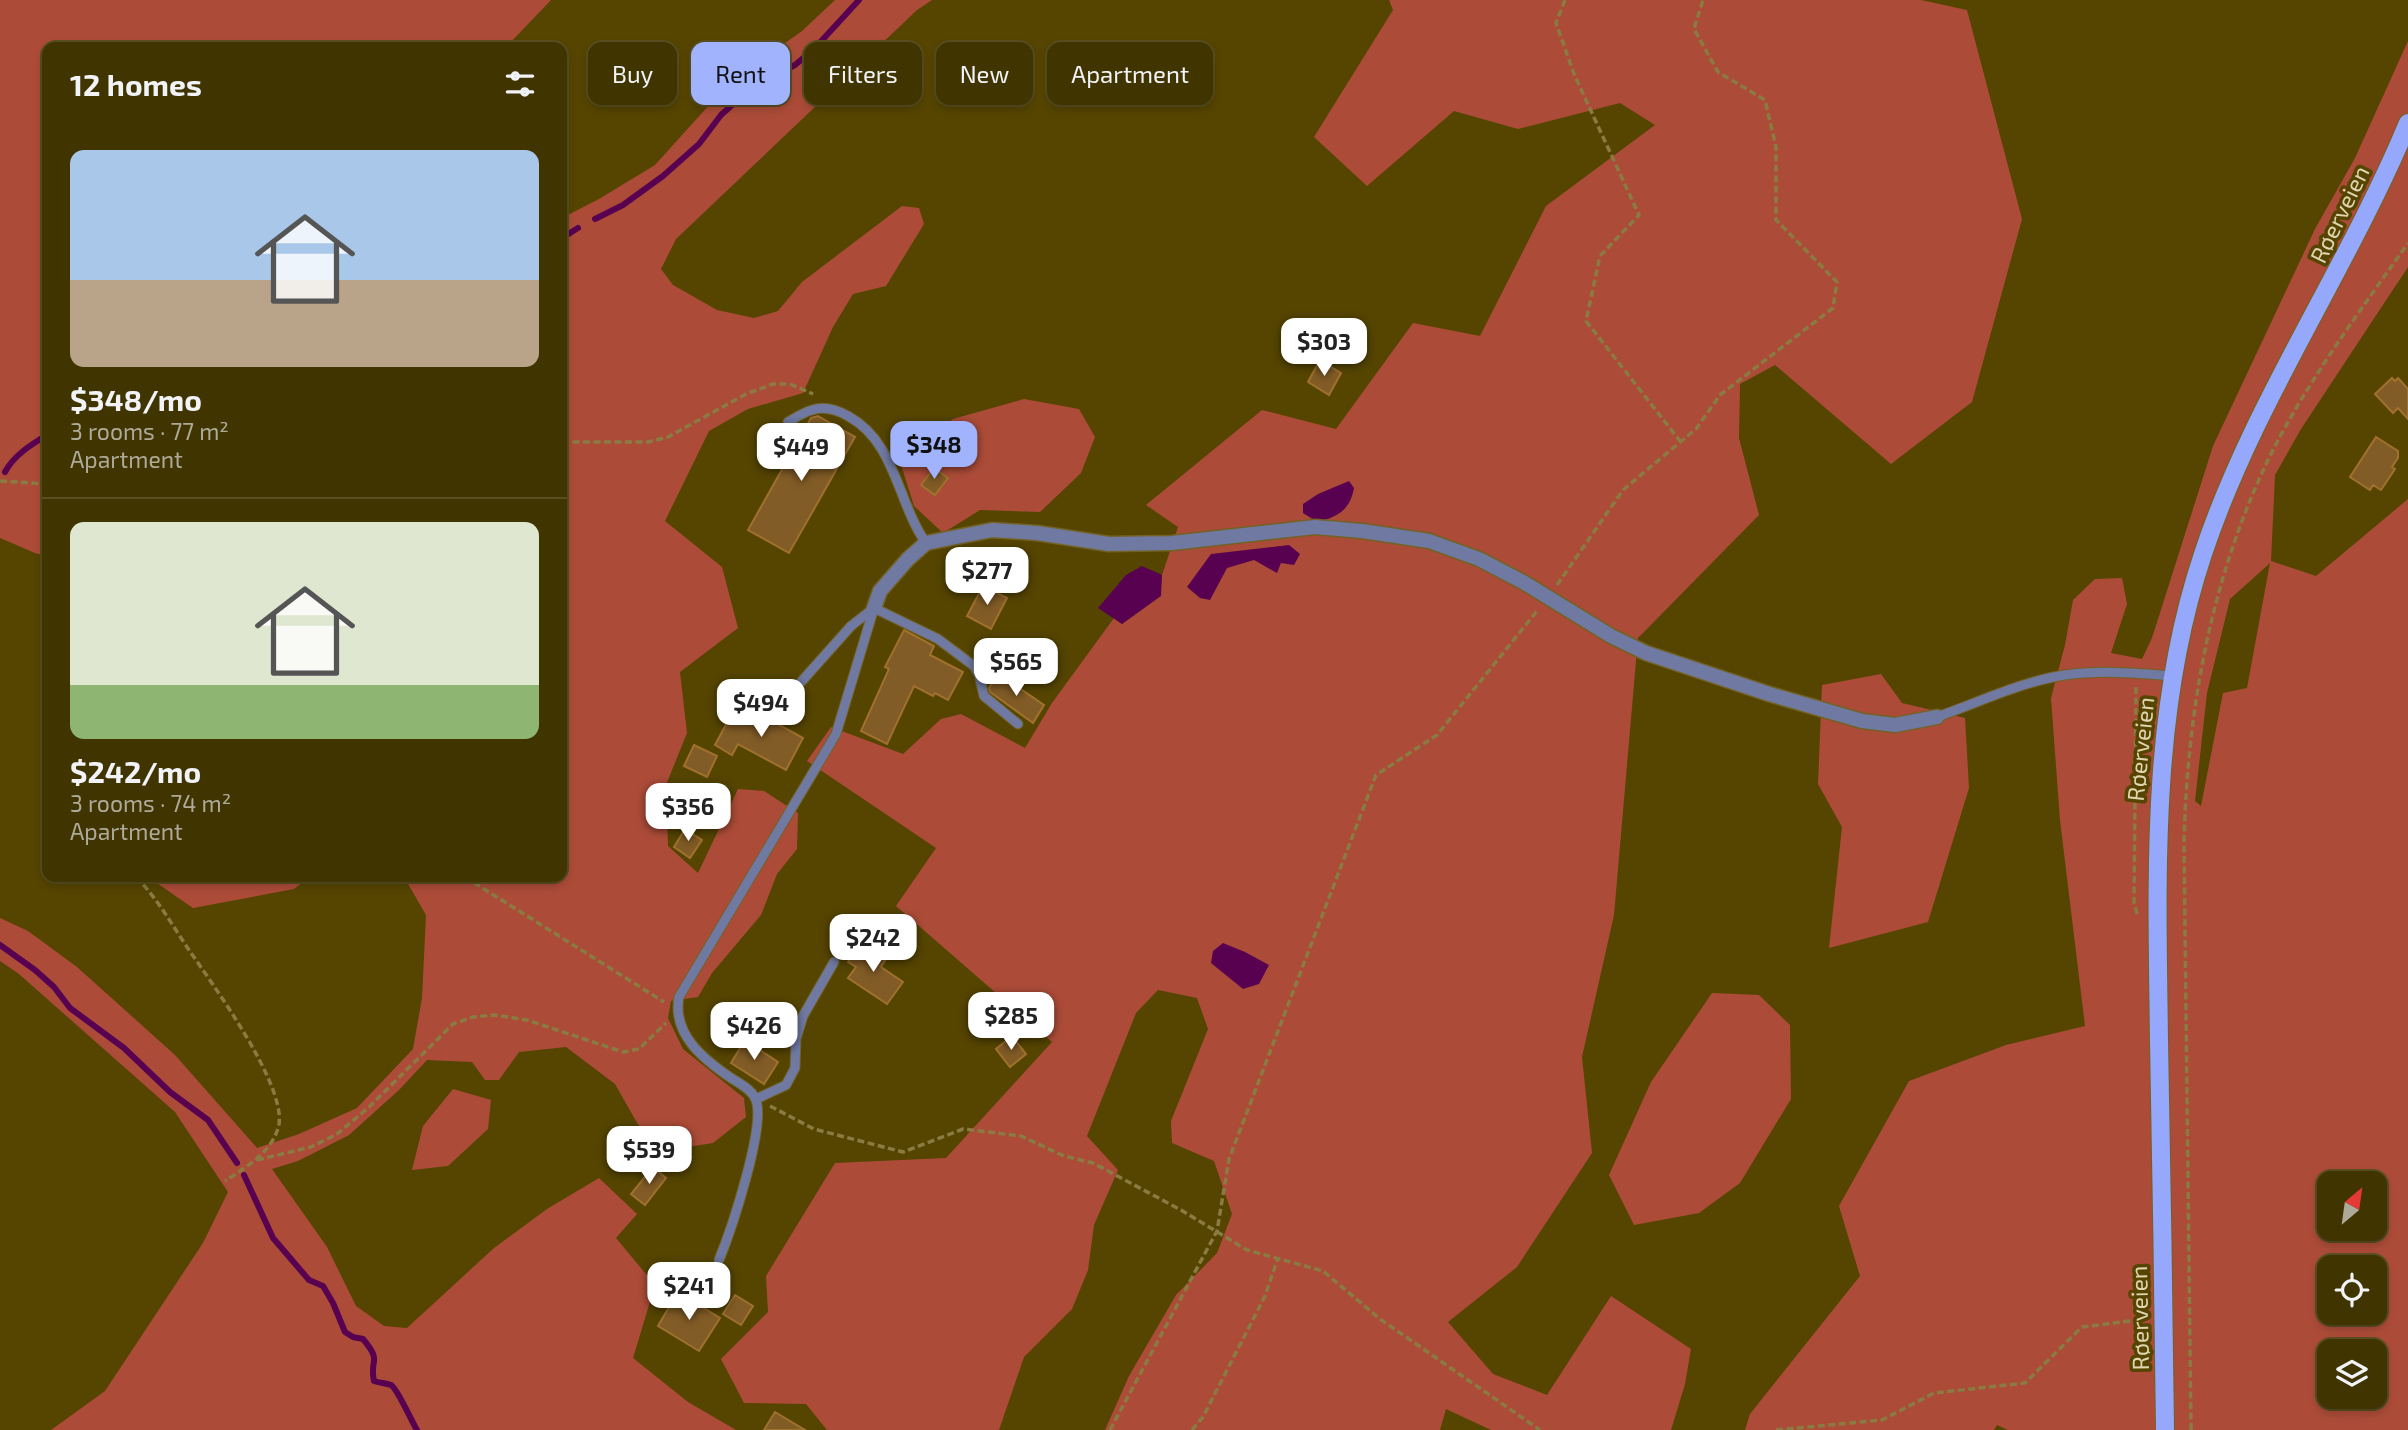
<!DOCTYPE html>
<html lang="en">
<head>
<meta charset="utf-8">
<style>
  body { margin:0; font-family:"Exo 2",sans-serif; background:#4b3f0f; color:#f1f3f6; height:100vh; display:flex; flex-direction:column; font-size:26px; white-space:nowrap }
  * { box-sizing:border-box; margin:0 }
  p { font-size:23px; color:#aeaa99 }
  .icon { flex:none; width:38px; height:38px; fill:none; stroke:currentColor; stroke-width:2; stroke-linecap:round; stroke-linejoin:round }
  .map { position:relative; flex:1; overflow:hidden }
  .panel { position:absolute; left:42px; top:42px; width:525px; height:840px; display:flex; flex-direction:column; background:#403400; border-radius:14px; box-shadow:0 4px 10px #0003,0 0 0 2px #594f22 }
  .panel>* { flex:none }
  .banner { position:absolute; left:588px; top:42px; width:665px; height:63px; display:flex; gap:14px }
  .needle { width:46px; rotate:29deg }
  .controls { position:absolute; left:2317px; top:1171px; display:grid; gap:14px }
  .controls a { display:grid; place-items:center; width:70px; height:70px; border-radius:14px; background:#403400; box-shadow:0 4px 10px #0003,0 0 0 2px #594f22; font-size:35px }
  .price { position:absolute; translate:-50% -60px; padding:0 16px; border-radius:14px; background:#fff; color:#222; font-size:23px; line-height:46px; filter:drop-shadow(0 2px 4px #0008) }
  .price::after { content:''; position:absolute; left:50%; top:42px; width:21px; height:16px; margin-left:-10px; background:inherit; clip-path:polygon(0 0,100% 0,50% 100%) }
  .price.current { background:#a1b3fd; color:#111 }
  ul { padding:0; list-style:none }
  li { display:grid; align-content:center; gap:14px; height:371px; padding:0 28px }
  li+li { border-top:2px solid #594f22 }
  li span { display:grid; place-items:center; height:217px; border-radius:14px; color:#555 }
  li>.icon { margin-inline-start:auto }
  span .icon { width:126px; height:126px; fill:#fffc; stroke-width:1 }
  li b { font-size:30px }
  h2 { display:flex; justify-content:space-between; align-items:center; height:84px; padding:0 28px; font-size:30px }
  .tag { padding:0 24px; border-radius:14px; background:#403400; box-shadow:0 4px 10px #0003,0 0 0 2px #594f22; font-size:24px; line-height:63px }
  .tag.current { background:#a1b3fd; color:#111 }
  .map>svg:first-child { display:block }
</style>
</head>
<body>
<div class="map">
<svg width="2408" height="1430" viewBox="0 0 2408 1430">
  <rect width="100%" height="100%" fill="#564500"/>
  <!-- green -->
  <path fill="#ac4c38" fill-rule="evenodd" d="M 0,0 L 551,0 L 506,47 L 47,47 L 47,556 L 35,553 L 0,538 Z
    M 835,0 L 932,0 L 917,10 L 676,239 L 661,269 L 673,285 L 717,310 L 754,318 L 778,311 L 802,282 L 902,206 L 919,208 L 924,224 L 886,286 L 853,294 L 833,327 L 803,393 L 748,409 L 709,431 L 665,521 L 722,567 L 738,628 L 680,672 L 687,733 L 666,785 L 668,846 L 698,873 L 738,789 L 764,791 L 798,813 L 797,849 L 777,874 L 761,915 L 712,973 L 698,997 L 671,1001 L 668,1018 L 683,1049 L 744,1098 L 746,1117 L 713,1143 L 631,1156 L 640,1128 L 615,1084 L 566,1047 L 519,1052 L 499,1080 L 485,1080 L 472,1062 L 427,1060 L 399,1090 L 349,1135 L 298,1161 L 272,1169 L 327,1247 L 356,1306 L 384,1326 L 407,1328 L 494,1248 L 547,1209 L 599,1178 L 637,1214 L 616,1238 L 655,1285 L 633,1358 L 688,1402 L 736,1430 L 51,1430 L 105,1391 L 203,1243 L 228,1192 L 175,1112 L 19,974 L 0,961 L 0,918 L 28,931 L 77,967 L 175,1055 L 257,1148 L 299,1134 L 357,1108 L 413,1049 L 422,998 L 426,915 L 404,877 L 562,877 L 562,218 L 599,199 L 655,165 L 711,103 L 749,69 L 802,31 Z
    M 1389,0 L 1921,0 L 1967,10 L 2022,219 L 1972,402 L 1891,464 L 1775,365 L 1740,384 L 1739,438 L 1759,515 L 1638,638 L 1614,915 L 1582,1057 L 1592,1153 L 1517,1267 L 1448,1322 L 1493,1374 L 1547,1395 L 1611,1296 L 1691,1349 L 1685,1384 L 1671,1430 L 1491,1430 L 1446,1409 L 1440,1430 L 1105,1430 L 1129,1376 L 1176,1295 L 1217,1253 L 1232,1214 L 1214,1161 L 1172,1143 L 1171,1121 L 1208,1029 L 1197,998 L 1158,990 L 1136,1013 L 1087,1136 L 1118,1170 L 1094,1225 L 1088,1270 L 1072,1309 L 1024,1357 L 999,1430 L 827,1430 L 806,1404 L 744,1403 L 721,1359 L 768,1312 L 766,1276 L 835,1163 L 946,1158 L 1052,1042 L 896,906 L 936,848 L 807,761 L 831,727 L 903,754 L 941,719 L 961,714 L 1025,748 L 1052,703 L 1114,618 L 1122,624 L 1160,596 L 1162,575 L 1178,527 L 1146,505 L 1262,410 L 1336,429 L 1413,323 L 1480,336 L 1546,206 L 1655,125 L 1620,103 L 1518,129 L 1454,111 L 1367,186 L 1314,137 L 1393,10 Z
    M 2408,41 L 2408,267 L 2301,429 L 2275,475 L 2271,561 L 2316,576 L 2408,499 L 2408,1430 L 2008,1430 L 1997,1425 L 1994,1430 L 1745,1430 L 1750,1414 L 1860,1276 L 1839,1206 L 1909,1081 L 2006,1045 L 2085,1026 L 2060,820 L 2051,698 L 2065,645 L 2073,600 L 2095,579 L 2122,578 L 2127,604 L 2111,653 L 2142,659 L 2152,638 L 2213,446 L 2315,229 L 2355,158 ZM 2270,563 L 2247,688 L 2223,693 L 2201,806 L 2195,801 L 2207,693 L 2230,599 ZM 2329,1183 L 2375,1183 L 2375,1228 L 2329,1228 ZM 2329,1267 L 2375,1267 L 2375,1312 L 2329,1312 ZM 2329,1351 L 2375,1351 L 2375,1396 L 2329,1396 Z
    M 1024,399 L 1079,409 L 1095,437 L 1081,473 L 1040,512 L 980,510 L 943,533 L 914,506 L 898,455 L 953,419 Z
    M 1881,674 L 1902,703 L 1965,718 L 1969,788 L 1928,922 L 1829,948 L 1842,827 L 1818,784 L 1822,685 Z
    M 148,877 L 309,877 L 294,889 L 193,908 Z
    M 1712,993 L 1759,995 L 1790,1025 L 1791,1099 L 1740,1183 L 1699,1213 L 1634,1225 L 1609,1175 L 1651,1082 Z
    M 453,1089 L 491,1100 L 488,1129 L 448,1166 L 412,1170 L 423,1126 Z"/>
  <!-- water -->
  <path fill="#590151" d="M 1349,481 L 1354,488 C 1350,510 1338,517 1317,522 L 1303,513 L 1303,504 L 1318,494 Z
    M 1289,545 L 1300,554 L 1294,565 L 1281,563 L 1277,573 L 1254,560 L 1227,568 L 1210,600 L 1200,598 L 1187,587 L 1211,554 Z
    M 1142,566 L 1162,575 L 1161,596 L 1122,624 L 1098,608 L 1126,575 Z
    M 1223,943 L 1245,952 L 1269,965 L 1259,984 L 1243,989 L 1211,963 L 1213,951 Z"/>
  <g fill="none" stroke-linecap="round" stroke-linejoin="round">
    <!-- stream -->
    <path stroke="#590151" stroke-width="6" d="M 595,219 L 623,205 L 663,176 L 699,144 L 721,115 L 752,87 L 795,65 L 814,49 L 859,0
      M 562,238 L 578,228
      M 5,472 C 14,455 32,444 47,435
      M 0,945 L 35,970 L 54,987 L 70,1008 L 124,1048 L 170,1092 L 208,1120 L 237,1163
      M 244,1175 L 273,1238 L 309,1280 L 323,1286 L 333,1303 L 345,1332 L 353,1337 L 363,1339 C 383,1363 369,1358 374,1381 C 379,1383 386,1383 391,1385 C 397,1388 412,1422 417,1430"/>
  </g>
  <!-- building -->
  <path fill="#825c26" stroke="#a0712d" stroke-width="2" d="M 1320,360 L 1341,373 L 1329,395 L 1308,382 Z
    M 2392,378 L 2395,381 L 2398,378 L 2408,389 L 2408,419 L 2398,408 L 2393,413 L 2375,394 Z
    M 818,416 L 855,437 L 789,553 L 748,530 L 811,418 Z
    M 2376,437 L 2398,451 L 2398,458 L 2392,467 L 2395,469 L 2381,490 L 2373,485 L 2370,490 L 2350,477 Z
    M 934,468 L 948,478 L 935,495 L 921,485 Z
    M 983,586 L 1007,598 L 991,629 L 967,616 Z
    M 904,630 L 934,646 L 930,655 L 963,672 L 948,700 L 935,693 L 933,696 L 914,686 L 887,744 L 861,731 L 889,669 L 885,667 Z
    M 999,674 L 1044,705 L 1033,723 L 990,692 L 989,688 Z
    M 754,711 L 803,738 L 786,770 L 738,744 L 732,755 L 715,745 L 729,719 L 737,724 L 741,718 L 747,722 Z
    M 694,745 L 717,756 L 707,777 L 684,766 Z
    M 685,829 L 702,840 L 690,858 L 674,847 Z
    M 862,942 L 886,959 L 881,967 L 903,982 L 887,1004 L 848,978 L 856,967 L 848,962 Z
    M 1012,1036 L 1026,1054 L 1010,1067 L 996,1049 Z
    M 745,1040 L 778,1062 L 764,1084 L 731,1063 Z
    M 653,1167 L 666,1178 L 645,1205 L 631,1194 Z
    M 678,1292 L 720,1318 L 699,1351 L 658,1326 Z
    M 735,1295 L 753,1306 L 741,1325 L 723,1314 Z
    M 775,1412 L 805,1430 L 764,1430 Z"/>
  <g fill="none" stroke-linecap="round" stroke-linejoin="round">
    <!-- lane casing -->
    <g stroke="#726223" stroke-width="11">
      <path id="lane" d="M 788,422 C 795,418 804,412 812,410 C 824,406 837,410 848,416 C 896,442 897,502 926,543
        M 874,608 L 938,639 L 974,666 L 979,675 L 984,696 L 1018,724
        M 801,682 L 851,626 L 874,608
        M 1937,717 C 1977,703 2023,681 2065,675 C 2100,670 2137,673 2173,676
        M 756,1099 L 786,1085 L 795,1068 L 796,1039 L 803,1016 L 834,962
        M 719,1260 C 730,1233 768,1122 755,1098 C 751,1089 739,1083 731,1078 C 703,1059 672,1034 679,997 L 836,734 L 874,608"/>
    </g>
    <!-- street casing -->
    <g stroke="#726223" stroke-width="17">
      <path id="street" d="M 874,608 L 880,591 L 908,559 L 926,543 L 992,530 L 1037,533 L 1109,544 L 1172,543 L 1315,527 L 1362,531 L 1429,541 L 1479,559 L 1523,582 L 1611,636 L 1646,653 L 1769,694 L 1862,721 L 1895,725 L 1937,717"/>
    </g>
    <!-- primary casing -->
    <g stroke="#726223" stroke-width="20">
      <path id="primary" d="M 2165,1430 C 2163,1300 2162,1171 2159,1041 C 2157,877 2150,712 2203,554 C 2253,403 2347,270 2408,123"/>
    </g>
    <!-- path -->
    <path stroke="#897b41" stroke-width="3.5" stroke-dasharray="7 3.5" stroke-linecap="butt" d="M 1565,0 L 1556,23 L 1574,74 L 1639,215 L 1600,256 L 1586,321 L 1680,441
      M 562,442 L 648,442 L 668,437 L 746,394 L 773,384 L 790,384 L 813,394
      M 0,481 L 47,484
      M 1557,585 L 1623,490 L 1696,429 L 1720,395 L 1833,308 L 1837,282 L 1776,220 L 1776,147 L 1765,100 L 1718,72 L 1694,29 L 1703,0
      M 2136,687 L 2134,903 L 2138,917
      M 136,877 C 158,899 172,925 189,950 C 213,985 285,1083 279,1124 C 274,1151 246,1167 225,1181
      M 465,877 L 664,1002
      M 770,1106 L 814,1129 L 903,1152 L 963,1129 L 1021,1136 L 1064,1156 L 1093,1163 L 1181,1210 L 1247,1250 L 1323,1271 L 1380,1319 L 1540,1430
      M 257,1160 L 311,1147 L 337,1134 L 369,1107 L 453,1024 L 473,1017 L 495,1015 L 527,1020 L 623,1052 L 639,1049 L 666,1023
      M 1110,1430 L 1217,1231 L 1229,1159 L 1376,775 L 1437,735 L 1537,611
      M 1192,1430 L 1203,1417 L 1265,1296 L 1278,1258
      M 1776,1430 L 1882,1420 L 1934,1393 L 2025,1383 L 2082,1327 L 2146,1319
      M 2191,1430 L 2184,844 C 2187,713 2210,582 2267,462 C 2305,384 2358,314 2408,243"/>
    <!-- lane -->
    <use href="#lane" stroke="#6f79a2" stroke-width="9"/>
    <!-- street -->
    <use href="#street" stroke="#6f79a2" stroke-width="14"/>
    <!-- primary -->
    <use href="#primary" stroke="#95a8fb" stroke-width="18"/>
  </g>
  <g text-anchor="middle" dominant-baseline="central" stroke-width="7" stroke-linejoin="round" paint-order="stroke">
    <!-- street labels -->
    <g font-size="23" fill="#e0d5af" stroke="#564500">
      <text transform="translate(2339 214) rotate(-64)">Røerveien</text>
      <text transform="translate(2140 749) rotate(-84)">Røerveien</text>
      <text transform="translate(2139 1318) rotate(-91)">Røerveien</text>
    </g>
  </g>
</svg>
<div class="controls">
<a><svg class="needle" viewBox="-14 -14 28 28"><path d="M0-13l5 13h-10z" fill="#e53935"/><path d="M0 13l5-13h-10z" fill="#aeaa99"/></svg></a>
<a><svg class="icon" aria-label="locate" viewBox="0 0 24 24"><circle cx="12" cy="12" r="6"/><path d="M12 2v4M12 18v4M2 12h4M18 12h4"/></svg></a>
<a><svg class="icon" aria-label="layers" viewBox="0 0 24 24"><path d="M12 4l9 5-9 5-9-5zM3 14l9 5 9-5"/></svg></a>
</div>
<b class="price" style="left:1324px;top:378px">$303</b>
<b class="price current" style="left:934px;top:481px">$348</b>
<b class="price" style="left:801px;top:483px">$449</b>
<b class="price" style="left:987px;top:607px">$277</b>
<b class="price" style="left:1016px;top:698px">$565</b>
<b class="price" style="left:761px;top:739px">$494</b>
<b class="price" style="left:688px;top:843px">$356</b>
<b class="price" style="left:873px;top:974px">$242</b>
<b class="price" style="left:1011px;top:1052px">$285</b>
<b class="price" style="left:754px;top:1062px">$426</b>
<b class="price" style="left:649px;top:1186px">$539</b>
<b class="price" style="left:689px;top:1322px">$241</b>
<div class="banner">
<a class="tag">Buy</a>
<a class="tag current">Rent</a>
<a class="tag">Filters</a>
<a class="tag">New</a>
<a class="tag">Apartment</a>
</div>
<section class="panel">
<h2>12 homes<svg class="icon" aria-label="filters" viewBox="0 0 24 24"><path d="M4 7h16M4 17h16"/><circle cx="9" cy="7" r="2"/><circle cx="15" cy="17" r="2"/></svg></h2>
<ul>
<li><span style="background:linear-gradient(#a9c7e8 60%,#b9a48a 0)"><svg class="icon" aria-label="home" viewBox="0 0 24 24"><path d="M3 11l9-7 9 7M6 9v11h12V9"/></svg></span><div><b>$348/mo</b><p>3 rooms · 77 m²</p><p>Apartment</p></div></li>
<li><span style="background:linear-gradient(#dfe7d0 75%,#8fb573 0)"><svg class="icon" aria-label="home" viewBox="0 0 24 24"><path d="M3 11l9-7 9 7M6 9v11h12V9"/></svg></span><div><b>$242/mo</b><p>3 rooms · 74 m²</p><p>Apartment</p></div></li>
</ul>
</section>
</div>
</body>
</html>
